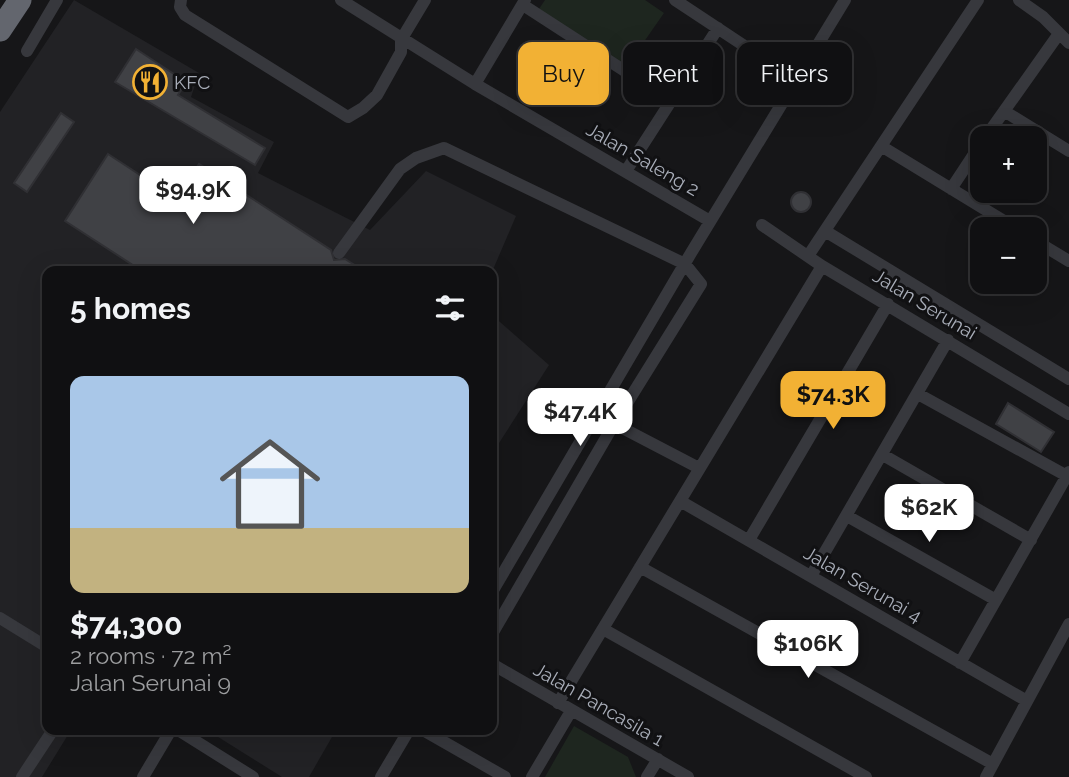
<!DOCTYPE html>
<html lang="en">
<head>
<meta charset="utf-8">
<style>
  body { margin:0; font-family:Raleway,sans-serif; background:#19191b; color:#f1f3f6; height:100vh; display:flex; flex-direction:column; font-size:26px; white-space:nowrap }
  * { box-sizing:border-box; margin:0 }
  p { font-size:23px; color:#9c9d9f }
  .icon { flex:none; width:38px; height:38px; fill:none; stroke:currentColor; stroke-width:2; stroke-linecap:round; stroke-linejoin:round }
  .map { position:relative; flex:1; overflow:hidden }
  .sheet { position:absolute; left:42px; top:266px; width:455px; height:469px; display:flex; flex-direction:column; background:#101012; border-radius:14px; box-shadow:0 7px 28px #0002,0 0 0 2px #303032 }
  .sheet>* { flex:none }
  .banner { position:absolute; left:518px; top:42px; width:444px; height:63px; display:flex; gap:14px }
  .fabs { position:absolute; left:970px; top:126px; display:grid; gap:14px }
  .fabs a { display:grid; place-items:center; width:77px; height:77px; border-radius:14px; background:#101012; box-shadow:0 7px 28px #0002,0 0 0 2px #303032; font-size:35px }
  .price { position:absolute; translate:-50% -60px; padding:0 16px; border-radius:14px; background:#fff; color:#222; font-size:23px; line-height:46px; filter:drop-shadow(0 2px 4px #0008) }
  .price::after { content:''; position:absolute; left:50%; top:42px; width:21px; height:16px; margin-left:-10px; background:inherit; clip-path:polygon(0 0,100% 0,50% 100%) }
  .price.active { background:#f2b134; color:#111 }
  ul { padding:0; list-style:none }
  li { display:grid; align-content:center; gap:14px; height:371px; padding:0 28px }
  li+li { border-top:2px solid #303032 }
  li span { display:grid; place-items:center; height:217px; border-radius:14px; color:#555 }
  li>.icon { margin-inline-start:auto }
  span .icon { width:126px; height:126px; fill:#fffc; stroke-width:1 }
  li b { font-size:30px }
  h2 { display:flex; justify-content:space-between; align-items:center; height:84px; padding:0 28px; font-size:30px }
  .tag { padding:0 24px; border-radius:14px; background:#101012; box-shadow:0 7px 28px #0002,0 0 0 2px #303032; font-size:24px; line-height:63px }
  .tag.active { background:#f2b134; color:#111 }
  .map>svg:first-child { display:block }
</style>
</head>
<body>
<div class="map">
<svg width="1069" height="777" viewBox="0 0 1069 777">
  <rect width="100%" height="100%" fill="#161618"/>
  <!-- built -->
  <path fill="#222225" d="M 74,0 L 199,73 L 191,97 L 274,142 L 258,173 L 370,230 L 426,171 L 516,216 L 492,272 L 47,271 L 47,730 L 71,730 L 42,777 L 0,777 L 0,112 Z
    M 492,315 L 549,365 L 492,454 Z
    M 207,730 L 336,730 L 309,777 L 282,777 Z"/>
  <!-- green -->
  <path fill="#1e261f" d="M 545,0 L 645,0 L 664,13 L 625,69 L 539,9 Z
    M 574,726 L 628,757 L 636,777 L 545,777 Z"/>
  <!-- building -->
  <path fill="#404145" stroke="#303034" stroke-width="2" d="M 136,49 L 186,82 L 178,95 L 265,148 L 255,165 L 115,82 Z
    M 61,113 L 74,122 L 27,192 L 14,183 Z
    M 108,154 L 177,199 L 199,164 L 331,250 L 334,260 L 345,259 L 364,271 L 142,271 L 65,221 Z
    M791 202a10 10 0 1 1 20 0a10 10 0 1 1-20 0Z
    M 1008,403 L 1054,432 L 1041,452 L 996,424 Z"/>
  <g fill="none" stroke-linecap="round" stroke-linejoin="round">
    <!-- street -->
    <path stroke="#37383d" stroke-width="12" d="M 181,0 L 180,7 L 185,15 L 348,117 L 363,108 L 377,95 L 401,52 L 401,40 L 425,0
      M 341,0 L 475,84 L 710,221
      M 675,0 L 796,80
      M 1019,0 L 1043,17 L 1069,43
      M 523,5 L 671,101
      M 27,51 L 57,0
      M 475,84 L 525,0
      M 1004,111 L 1069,151
      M 985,138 L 1058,35
      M 881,146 L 1017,229
      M 626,171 L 718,28
      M 951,189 L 982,142
      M 762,225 L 822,266 L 1069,414
      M 825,231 L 1069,379
      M 1034,240 L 1069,261
      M 339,253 L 400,169 L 416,158 L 444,148 L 685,264 L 701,284 L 614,424 L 492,634
      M 808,256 L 978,0
      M 918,394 L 1067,476
      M 607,420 L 699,468
      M 883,455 L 1031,540
      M 680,501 L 1027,701
      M 847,516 L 996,600
      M 749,540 L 888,304
      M 640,567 L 993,764
      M 811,576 L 948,340
      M 492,592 L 691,253 L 845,0
      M 0,618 L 47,647
      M 603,629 L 866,777
      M 960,663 L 1069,472
      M 492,664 L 688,777
      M 558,703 L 822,266
      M 178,730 L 253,777
      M 423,730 L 505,777
      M 22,777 L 53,730
      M 143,777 L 171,730
      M 381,777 L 409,730
      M 532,777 L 571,711
      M 647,777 L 658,759
      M 986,777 L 1069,624"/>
    <!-- highway -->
    <path stroke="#63666e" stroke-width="23" d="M 0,30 L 20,0"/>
  </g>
  <!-- icons -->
  <defs>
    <g id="restaurant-ring" transform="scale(1.75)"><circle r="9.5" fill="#111113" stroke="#f2b134" stroke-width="1.5"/><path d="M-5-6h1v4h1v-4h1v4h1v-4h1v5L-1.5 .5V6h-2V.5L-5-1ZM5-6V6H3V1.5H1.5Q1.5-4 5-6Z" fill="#f2b134"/></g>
  </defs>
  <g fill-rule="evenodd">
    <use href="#restaurant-ring" x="150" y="82"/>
  </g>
  <g text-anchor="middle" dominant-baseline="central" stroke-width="6" stroke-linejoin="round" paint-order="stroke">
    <!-- poi labels -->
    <g font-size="19" fill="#a8adb8" stroke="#111113" text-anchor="start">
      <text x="174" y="82">KFC</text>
    </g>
    <!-- street labels -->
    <g font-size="19" fill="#a8adb8" stroke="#111113">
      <text transform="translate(643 159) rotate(30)">Jalan Saleng 2</text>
      <text transform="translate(925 304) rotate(31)">Jalan Serunai</text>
      <text transform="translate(863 584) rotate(30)">Jalan Serunai 4</text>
      <text transform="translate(599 704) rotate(30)">Jalan Pancasila 1</text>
    </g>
  </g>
</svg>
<div class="fabs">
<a>+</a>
<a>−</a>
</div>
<b class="price" style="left:193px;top:226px">$94.9K</b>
<b class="price active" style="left:833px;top:431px">$74.3K</b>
<b class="price" style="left:580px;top:448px">$47.4K</b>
<b class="price" style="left:929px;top:544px">$62K</b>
<b class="price" style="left:808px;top:680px">$106K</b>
<div class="banner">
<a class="tag active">Buy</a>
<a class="tag">Rent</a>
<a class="tag">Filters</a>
</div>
<section class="sheet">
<h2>5 homes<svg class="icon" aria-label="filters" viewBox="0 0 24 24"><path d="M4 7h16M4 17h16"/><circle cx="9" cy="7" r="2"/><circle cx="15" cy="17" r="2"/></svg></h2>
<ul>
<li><span style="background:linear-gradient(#a9c7e8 70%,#c2b280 0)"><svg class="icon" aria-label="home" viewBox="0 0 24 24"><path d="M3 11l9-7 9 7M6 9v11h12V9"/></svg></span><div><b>$74,300</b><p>2 rooms · 72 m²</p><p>Jalan Serunai 9</p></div></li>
</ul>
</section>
</div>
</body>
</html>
